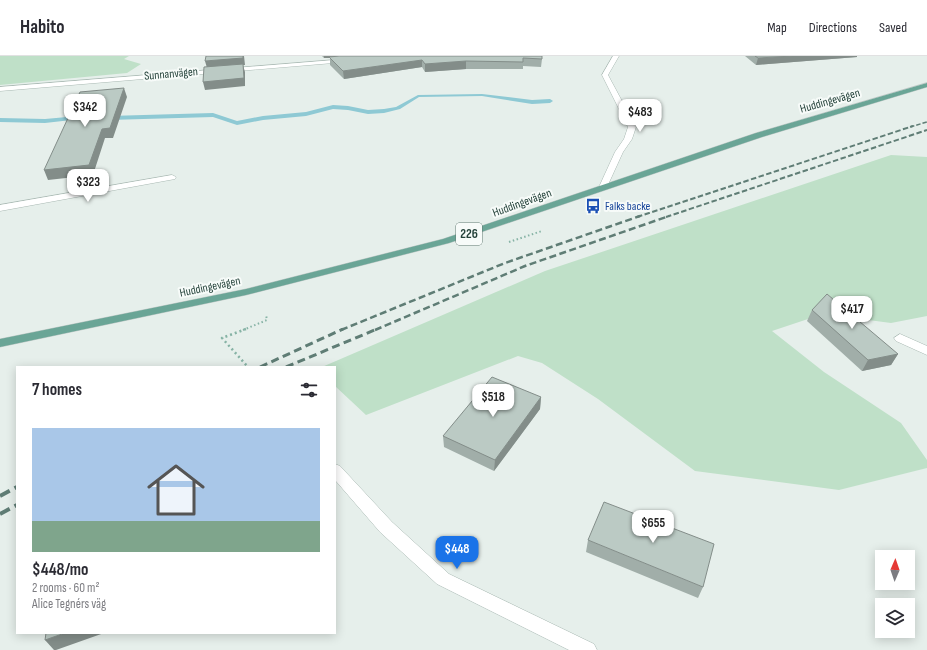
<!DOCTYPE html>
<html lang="en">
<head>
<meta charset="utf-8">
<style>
  body { margin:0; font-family:"Sofia Sans Condensed",sans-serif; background:#f2f2f3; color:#2b2b33; height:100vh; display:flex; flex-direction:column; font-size:15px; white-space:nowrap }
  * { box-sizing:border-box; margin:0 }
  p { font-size:13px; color:#7c7c81 }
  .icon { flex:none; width:22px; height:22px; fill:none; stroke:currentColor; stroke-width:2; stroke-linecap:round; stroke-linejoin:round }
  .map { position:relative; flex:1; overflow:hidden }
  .panel { position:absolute; left:16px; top:310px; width:320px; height:268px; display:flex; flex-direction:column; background:#fff; border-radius:0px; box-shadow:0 2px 10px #0003 }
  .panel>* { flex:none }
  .needle { width:26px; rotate:2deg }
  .buttons { position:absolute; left:875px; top:494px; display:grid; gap:8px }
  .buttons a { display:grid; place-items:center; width:40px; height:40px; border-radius:0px; background:#fff; box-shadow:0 2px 10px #0003; font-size:20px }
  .price { position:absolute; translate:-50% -34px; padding:0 9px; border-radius:8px; background:#fff; color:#222; font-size:13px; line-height:26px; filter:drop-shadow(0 1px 2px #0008) }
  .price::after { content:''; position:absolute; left:50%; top:24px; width:12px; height:9px; margin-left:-6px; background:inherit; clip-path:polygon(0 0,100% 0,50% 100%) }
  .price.selected { background:#1a73e8; color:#fff }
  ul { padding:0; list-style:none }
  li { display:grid; align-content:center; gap:8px; height:212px; padding:0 16px }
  li span { display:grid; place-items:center; height:124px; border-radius:0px; color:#555 }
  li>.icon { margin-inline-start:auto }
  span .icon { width:72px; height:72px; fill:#fffc; stroke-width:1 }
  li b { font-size:17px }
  h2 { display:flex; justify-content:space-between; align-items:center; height:48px; padding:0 16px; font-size:17px }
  header { display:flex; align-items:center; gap:24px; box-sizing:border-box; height:56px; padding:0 20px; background:#fff; border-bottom:1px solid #e1e1e2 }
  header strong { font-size:19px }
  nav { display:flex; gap:22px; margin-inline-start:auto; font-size:14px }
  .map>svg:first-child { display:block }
</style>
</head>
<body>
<header>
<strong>Habito</strong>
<nav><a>Map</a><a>Directions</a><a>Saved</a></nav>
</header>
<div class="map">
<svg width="927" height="594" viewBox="0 0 927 594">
  <rect width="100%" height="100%" fill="#e6efeb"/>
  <!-- green -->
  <path fill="#bfe0c8" d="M 0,0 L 129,0 L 124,3 L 141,8 L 127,17 L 0,29 Z
    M 891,99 L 927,101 L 927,260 L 891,267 L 823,258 L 772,275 L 824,316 L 901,367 L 927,404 L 927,412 L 839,434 L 695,415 L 598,343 L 542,307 L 518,300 L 366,359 L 335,330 L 335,311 L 322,311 L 545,215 Z"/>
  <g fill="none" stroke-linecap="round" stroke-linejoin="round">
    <!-- stream -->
    <path fill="#8ec9d4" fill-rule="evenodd" d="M 482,38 L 532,44 L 550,43 L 553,45 L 550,47 L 532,48 L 482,40 L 419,41 L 400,53 L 384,57 L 368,58 L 348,54 L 333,53 L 306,60 L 263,64 L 237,69 L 213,61 L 109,64 L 106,62 L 109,60 L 213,57 L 237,65 L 263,60 L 306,56 L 333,49 L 348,50 L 368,54 L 384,53 L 396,51 L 418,39 Z
      M 78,60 L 80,61 L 80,63 L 45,67 L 0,66 L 0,62 L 45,63 Z"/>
    <!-- street casing -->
    <g stroke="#a8b8b2" stroke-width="1">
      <path id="street" d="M 613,0 L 619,0 L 608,19 L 636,71 L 632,83 L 623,96 L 607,131 L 603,134 L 599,131 L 615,96 L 624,83 L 628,71 L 602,19 Z
        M 347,3 L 348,4 L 345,6 L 0,35 L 0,31 Z
        M 172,119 L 176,121 L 175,123 L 0,155 L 0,149 Z
        M 900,278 L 927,290 L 927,299 L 896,285 L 894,282 Z
        M 335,408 L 340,410 L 392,466 L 449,518 L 594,588 L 597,594 L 569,594 L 437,528 L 380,476 L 335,424 Z"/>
    </g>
    <!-- primary casing -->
    <g stroke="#c2cac8" stroke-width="1">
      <path id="primary" d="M 927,27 L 927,31 L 762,81 L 449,187 L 246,239 L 0,291 L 0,283 L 246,233 L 443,183 L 756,77 Z"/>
    </g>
    <!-- path-far1 -->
    <path stroke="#86b3a5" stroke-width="2" stroke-dasharray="1.5 2.5" stroke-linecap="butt" d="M 509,186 L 542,175
      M 243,274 L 267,264 L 266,259"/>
    <!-- path -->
    <path stroke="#86b3a5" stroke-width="2.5" stroke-dasharray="2 3" stroke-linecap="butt" d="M 246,273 L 222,282 L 248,311"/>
    <!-- street -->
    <use href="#street" fill="#fff" fill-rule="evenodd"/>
    <!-- primary -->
    <use href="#primary" fill="#6aa596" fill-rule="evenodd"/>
    <!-- rail-far4 -->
    <path stroke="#5f7d75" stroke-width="1.5" stroke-dasharray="4.5 2" stroke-linecap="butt" d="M 910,71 L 927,66"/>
    <!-- rail-far3 -->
    <path stroke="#5f7d75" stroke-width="2" stroke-dasharray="5.5 2.5" stroke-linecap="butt" d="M 637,161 L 913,70
      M 666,161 L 927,74"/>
    <!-- rail-far2 -->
    <path stroke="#5f7d75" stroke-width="2.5" stroke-dasharray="7 3.5" stroke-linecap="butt" d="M 341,274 L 505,207 L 640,160
      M 375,274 L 525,210 L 669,160"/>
    <!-- rail-far1 -->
    <path stroke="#5f7d75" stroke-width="3" stroke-dasharray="8 4.5" stroke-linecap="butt" d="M 260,311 L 343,273
      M 286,311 L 377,273"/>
    <!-- rail -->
    <path stroke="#5f7d75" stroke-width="4" stroke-dasharray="11 5.5" stroke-linecap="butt" d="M 0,440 L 17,431
      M 0,458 L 17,449"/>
  </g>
  <!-- wall -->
  <path fill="#a1aea9" d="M 322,0 L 542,0 L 542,3 L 541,11 L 523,10 L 523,13 L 466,13 L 425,16 L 422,11 L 344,23 L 330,9 L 330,2 L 324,2 Z
    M 745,0 L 857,0 L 857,1 L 756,9 Z
    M 812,254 L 898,298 L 891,309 L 862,315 L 807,265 Z
    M 541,341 L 540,353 L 494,415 L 444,391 L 443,380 Z
    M 588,484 L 703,531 L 698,542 L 586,496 Z"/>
  <!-- shaded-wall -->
  <path fill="#838d89" d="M 244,0 L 245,9 L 243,9 L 245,16 L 245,30 L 205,34 L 203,26 L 207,12 L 205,5 Z
    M 324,0 L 352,0 L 329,1 L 330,2 L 324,2 Z
    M 793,0 L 857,0 L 857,1 L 756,9 L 758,2 Z
    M 422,4 L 422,11 L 344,23 L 343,15 Z
    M 466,5 L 466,13 L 425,16 L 425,8 Z
    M 124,32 L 127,41 L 113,82 L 105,82 L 93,119 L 48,124 L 44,114 L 102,73 Z
    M 898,298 L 891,309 L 862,315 L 868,304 Z
    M 541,341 L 540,353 L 494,415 L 495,404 Z
    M 65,577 L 104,577 L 56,594 L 54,594 L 45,584 Z"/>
  <!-- building -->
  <path fill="#bbcac4" stroke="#838d89" d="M 206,0 L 243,0 L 243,2 L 205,5 Z
    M 339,0 L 542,0 L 542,3 L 523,2 L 523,6 L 466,5 L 425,8 L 422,4 L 343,15 L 329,1 Z
    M 755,0 L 793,0 L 758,2 Z
    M 243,8 L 244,22 L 203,26 L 204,11 Z
    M 124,32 L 110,72 L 102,73 L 89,109 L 44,114 L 80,36 Z
    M 827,238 L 898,298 L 868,304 L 812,254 Z
    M 492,321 L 541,341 L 495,404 L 443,380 Z
    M 604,446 L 714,488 L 703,531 L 588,484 Z
    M 46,577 L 65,577 L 45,584 Z"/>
  <!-- icons -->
  <defs>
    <g id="bus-bare" transform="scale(1.2)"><path d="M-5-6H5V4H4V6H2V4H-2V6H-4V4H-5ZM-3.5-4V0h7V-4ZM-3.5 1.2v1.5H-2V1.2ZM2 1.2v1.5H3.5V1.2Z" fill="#1a4fb4" stroke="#f7fbf9" stroke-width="2.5" paint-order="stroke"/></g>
  </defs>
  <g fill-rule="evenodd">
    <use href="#bus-bare" x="593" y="150"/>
  </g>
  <g text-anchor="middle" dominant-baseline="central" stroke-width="4" stroke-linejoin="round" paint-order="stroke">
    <!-- far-street labels -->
    <g font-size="12" fill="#24423a" stroke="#f7fbf9">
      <text transform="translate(171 18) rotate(-5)">Sunnanvägen</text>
      <text transform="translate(830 45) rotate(-16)">Huddingevägen</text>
      <text transform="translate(522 147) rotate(-20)">Huddingevägen</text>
      <text transform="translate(210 231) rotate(-12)">Huddingevägen</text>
    </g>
    <!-- far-transit labels -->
    <g font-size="12" fill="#164399" stroke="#f7fbf9" text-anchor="start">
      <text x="605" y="150">Falks backe</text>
    </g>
    <!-- shield labels -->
    <rect fill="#f7fbf9" stroke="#637a73" stroke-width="1" x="456" y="167" width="26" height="22" rx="3"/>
    <g font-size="13" font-weight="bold" fill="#24423a">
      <text x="469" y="178">226</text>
    </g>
  </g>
</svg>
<div class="buttons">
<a><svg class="needle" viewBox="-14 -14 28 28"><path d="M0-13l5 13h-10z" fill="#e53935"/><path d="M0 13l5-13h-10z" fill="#7c7c81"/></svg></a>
<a><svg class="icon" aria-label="layers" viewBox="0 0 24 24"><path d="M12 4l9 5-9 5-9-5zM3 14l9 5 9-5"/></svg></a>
</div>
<b class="price" style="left:85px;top:72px">$342</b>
<b class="price" style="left:640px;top:77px">$483</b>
<b class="price" style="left:88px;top:147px">$323</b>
<b class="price" style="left:852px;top:274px">$417</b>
<b class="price" style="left:493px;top:362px">$518</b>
<b class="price" style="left:653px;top:488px">$655</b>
<b class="price selected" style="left:457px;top:514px">$448</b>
<section class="panel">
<h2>7 homes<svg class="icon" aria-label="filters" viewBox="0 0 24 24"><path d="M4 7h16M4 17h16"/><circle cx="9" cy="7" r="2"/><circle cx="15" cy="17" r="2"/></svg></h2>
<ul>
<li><span style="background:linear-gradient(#a9c7e8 75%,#7fa58c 0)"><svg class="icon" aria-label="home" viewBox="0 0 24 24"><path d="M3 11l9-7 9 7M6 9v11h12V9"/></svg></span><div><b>$448/mo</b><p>2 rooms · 60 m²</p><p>Alice Tegnérs väg</p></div></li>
</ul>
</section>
</div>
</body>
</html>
